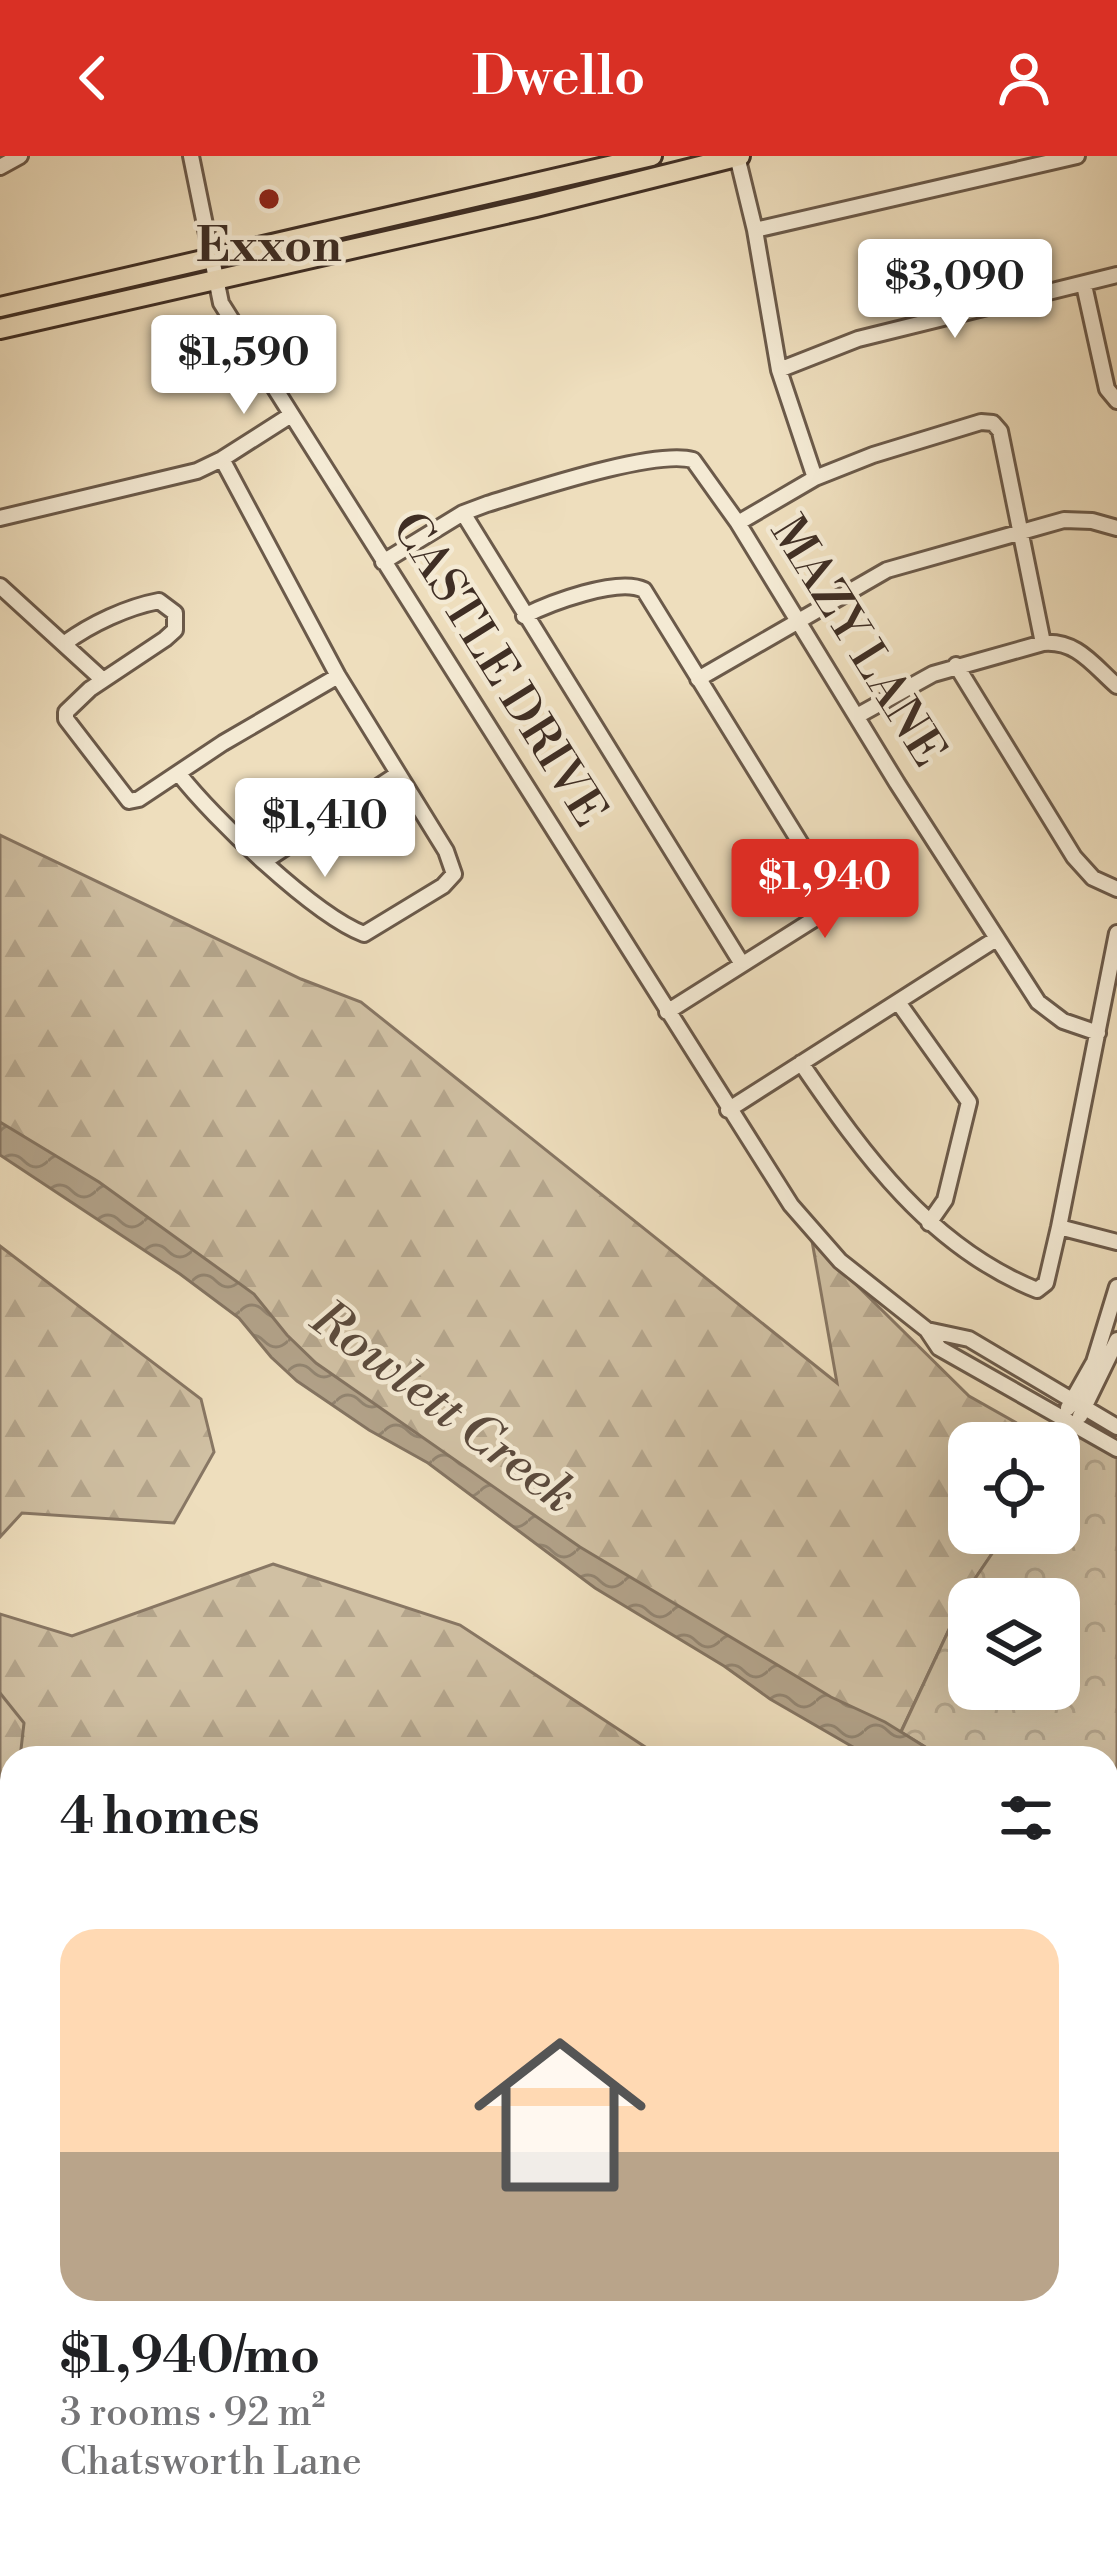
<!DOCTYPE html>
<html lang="en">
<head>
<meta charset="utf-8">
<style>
  body { margin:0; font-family:"Libre Bodoni",serif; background:#f6f6f6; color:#202124; height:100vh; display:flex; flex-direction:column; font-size:45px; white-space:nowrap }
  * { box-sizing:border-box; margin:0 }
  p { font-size:39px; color:#757577 }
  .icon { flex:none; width:66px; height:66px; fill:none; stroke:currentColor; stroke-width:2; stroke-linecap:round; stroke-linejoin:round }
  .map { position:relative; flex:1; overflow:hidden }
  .details { position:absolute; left:0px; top:1590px; width:1119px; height:807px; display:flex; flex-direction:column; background:#fff; border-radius:36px 36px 0 0; box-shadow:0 12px 48px #0002 }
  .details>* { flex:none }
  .controls { position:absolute; left:948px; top:1266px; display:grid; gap:24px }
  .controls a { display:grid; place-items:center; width:132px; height:132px; border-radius:24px; background:#fff; box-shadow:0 12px 48px #0002; font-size:60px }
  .price { position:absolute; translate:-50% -102px; padding:0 27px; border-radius:12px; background:#fff; color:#222; font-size:39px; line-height:78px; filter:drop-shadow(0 3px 6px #0008) }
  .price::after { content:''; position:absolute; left:50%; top:72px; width:36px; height:27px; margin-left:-18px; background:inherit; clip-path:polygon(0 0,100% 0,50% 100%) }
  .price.active { background:#d93025; color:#fff }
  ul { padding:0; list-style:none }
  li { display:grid; align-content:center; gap:24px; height:636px; padding:0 60px }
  li span { display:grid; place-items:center; height:372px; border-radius:36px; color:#555 }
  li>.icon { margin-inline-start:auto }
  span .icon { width:216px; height:216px; fill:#fffc; stroke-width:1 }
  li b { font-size:51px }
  h2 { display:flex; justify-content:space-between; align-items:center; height:144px; padding:0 60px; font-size:51px }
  header { display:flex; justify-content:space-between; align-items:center; height:156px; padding:0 60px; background:#d93025; color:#fff; font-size:54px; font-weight:600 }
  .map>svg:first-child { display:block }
</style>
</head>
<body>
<header><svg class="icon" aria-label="back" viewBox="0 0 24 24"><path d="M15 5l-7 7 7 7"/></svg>Dwello<svg class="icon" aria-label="person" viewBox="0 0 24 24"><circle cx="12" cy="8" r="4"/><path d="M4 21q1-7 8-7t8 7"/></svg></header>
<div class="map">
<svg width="1117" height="2396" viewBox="0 0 1117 2396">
  <defs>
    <pattern id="forest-firs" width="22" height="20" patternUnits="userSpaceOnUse" patternTransform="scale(3)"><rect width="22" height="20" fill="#d0c0a3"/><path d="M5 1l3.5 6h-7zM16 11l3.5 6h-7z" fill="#b4a58c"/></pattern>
    <pattern id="park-crowns" width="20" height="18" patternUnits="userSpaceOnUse" patternTransform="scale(3)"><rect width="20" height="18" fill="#d0c0a3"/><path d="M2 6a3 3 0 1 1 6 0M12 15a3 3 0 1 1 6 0" fill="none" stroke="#b4a58c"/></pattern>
    <pattern id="water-waves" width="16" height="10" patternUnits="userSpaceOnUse" patternTransform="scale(3)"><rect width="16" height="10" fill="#b2a289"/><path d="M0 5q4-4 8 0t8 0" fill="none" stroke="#928470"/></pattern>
  </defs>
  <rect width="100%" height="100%" fill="#eedebd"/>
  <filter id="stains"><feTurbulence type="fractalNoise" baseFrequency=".00167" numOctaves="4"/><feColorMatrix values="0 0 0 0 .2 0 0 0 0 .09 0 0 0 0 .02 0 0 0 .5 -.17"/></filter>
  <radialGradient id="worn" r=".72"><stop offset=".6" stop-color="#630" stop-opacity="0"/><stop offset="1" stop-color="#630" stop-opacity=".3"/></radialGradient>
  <!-- forest -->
  <path fill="url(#forest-firs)" stroke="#887764" stroke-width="3" d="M 0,679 L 301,823 L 361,846 L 837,1227 L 812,1085 L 969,1240 L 1036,1278 L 1034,1287 L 969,1287 L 969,1377 L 1006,1377 L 968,1433 L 898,1582 L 595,1414 L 0,987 Z
    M 0,1090 L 201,1243 L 214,1296 L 174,1367 L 22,1357 L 0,1381 Z
    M 273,1408 L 460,1469 L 662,1602 L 12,1602 L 12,1671 L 0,1670 L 0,1458 L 72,1480 Z
    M 1107,1942 L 1117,1949 L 1117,2277 L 1107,2270 Z"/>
  <!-- park -->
  <path fill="url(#park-crowns)" stroke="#887764" stroke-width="3" fill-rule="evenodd" d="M 1062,1269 L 1117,1299 L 1117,1693 L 1107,1690 L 1107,1602 L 943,1602 L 901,1576 L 968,1433 L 1006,1377 L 1059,1377 L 1059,1287 L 1053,1287 ZM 969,1443 L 1059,1443 L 1059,1533 L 969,1533 Z
    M 0,1713 L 12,1714 L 12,1855 L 0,1850 Z"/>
  <!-- water -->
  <path fill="url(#water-waves)" stroke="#847461" stroke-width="3" d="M 0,966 L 99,1026 L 254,1138 L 287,1179 L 316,1207 L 580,1391 L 831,1541 L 885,1566 L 943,1602 L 872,1602 L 770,1543 L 724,1510 L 595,1432 L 428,1307 L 369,1274 L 297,1225 L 271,1201 L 239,1162 L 180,1118 L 0,999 Z"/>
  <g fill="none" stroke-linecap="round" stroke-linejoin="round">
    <!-- stream -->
    <path stroke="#847461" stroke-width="3" d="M 0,1537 L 24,1567 L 20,1602
      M 0,1672 L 12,1637"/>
    <!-- minor casing -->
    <g stroke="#6b5a4a" stroke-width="20">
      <path id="minor" d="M 191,0 L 221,147 L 791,1049 L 840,1105 L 927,1174 L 939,1192 L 1117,1293
        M 737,0 L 755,74 L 779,214 L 815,322
        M 0,11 L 20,0
        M 755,74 L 1077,0
        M 1084,129 L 1107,233 L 1117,245
        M 779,214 L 858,183 L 1117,119
        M 463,357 L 742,808
        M 0,362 L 197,315 L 222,303 L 291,259
        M 738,367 L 815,322 L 873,299 L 981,266 L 993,267 L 1000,275 L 1043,487
        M 383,406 L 463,357 L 487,348 C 530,335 654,293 693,304 L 738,367 L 897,627 L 1038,846 L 1063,865 L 1098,877
        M 0,430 L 103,524
        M 524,460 C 550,447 618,421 644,434 L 838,748 L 667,856
        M 65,487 C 91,468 127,451 159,445 L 175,457 L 175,474 L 165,483 L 90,533 L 66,556 L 66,563 L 129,645 L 139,643 L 223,587 L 338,520
        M 956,509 L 1074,701 L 1093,722 L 1117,733
        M 698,523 L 887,414 L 1064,364 L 1092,365 L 1117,372
        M 857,560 L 933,518 L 1043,487 C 1077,484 1093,509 1117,530
        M 179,618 C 213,662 314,759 364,778 L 443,730 L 454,718 L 446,695 L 338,520 L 222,303
        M 265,705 L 396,619
        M 898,846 L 969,946 L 945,1044 L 929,1067
        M 801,907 C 864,999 930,1091 1037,1134 L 1046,1127 L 1059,1071 L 1117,777
        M 728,954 L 996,783
        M 1059,1071 L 1117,1086
        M 927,1174 L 969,1183 L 1117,1271
        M 1068,1252 L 1094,1206 L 1117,1131
        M 1080,1260 L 1117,1184
        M 0,1909 L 12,1910
        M 0,2094 L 12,2098
        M 48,2385 L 50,2396
        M 180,2385 L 182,2396
        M 1075,2385 L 1098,2396
        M 267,2396 L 312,2389 L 334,2396
        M 573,2396 L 579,2385
        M 714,2396 L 718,2385
        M 851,2396 L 855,2385
        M 990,2396 L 995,2385"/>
    </g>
    <!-- major casing -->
    <g stroke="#3f2e24" stroke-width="24">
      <path id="major" d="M 0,151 L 652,0
        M 0,173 L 536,51 L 740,0
        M 0,1684 L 12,1685
        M 0,1704 L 12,1705
        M 1107,2291 L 1117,2296
        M 1107,2314 L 1117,2319
        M 477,2396 L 482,2385"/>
    </g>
    <!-- minor -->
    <use href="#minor" stroke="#f4ead4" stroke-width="14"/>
    <!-- major -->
    <use href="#major" stroke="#eedebd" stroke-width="18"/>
  </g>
  <!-- markers -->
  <circle fill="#8f2418" stroke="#f4ead4" stroke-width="4.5" cx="269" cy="43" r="12"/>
  <g text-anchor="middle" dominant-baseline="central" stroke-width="9" stroke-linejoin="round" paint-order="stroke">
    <!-- poi labels -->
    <g font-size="48" font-weight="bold" fill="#3f2e24" stroke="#f4ead4">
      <text x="269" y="91">Exxon</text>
    </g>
    <!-- street labels -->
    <g font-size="48" fill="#3f2e24" stroke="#f4ead4">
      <text transform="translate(857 486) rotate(58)">MAZY LANE</text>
      <text transform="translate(498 514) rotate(58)">CASTLE DRIVE</text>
    </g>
    <!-- water labels -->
    <g font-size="51" font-style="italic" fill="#5c4b3d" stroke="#f4ead4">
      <text transform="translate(443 1252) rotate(37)">Rowlett Creek</text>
    </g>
  </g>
  <rect width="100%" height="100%" filter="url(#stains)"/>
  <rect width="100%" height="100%" fill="url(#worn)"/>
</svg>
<div class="controls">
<a><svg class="icon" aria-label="locate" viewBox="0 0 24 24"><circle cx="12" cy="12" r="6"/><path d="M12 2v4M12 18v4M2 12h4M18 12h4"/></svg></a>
<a><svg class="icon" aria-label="layers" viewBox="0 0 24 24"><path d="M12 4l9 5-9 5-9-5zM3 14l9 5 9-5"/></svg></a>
</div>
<b class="price" style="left:955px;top:185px">$3,090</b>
<b class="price" style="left:244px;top:261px">$1,590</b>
<b class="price" style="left:325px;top:724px">$1,410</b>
<b class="price active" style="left:825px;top:785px">$1,940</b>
<section class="details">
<h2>4 homes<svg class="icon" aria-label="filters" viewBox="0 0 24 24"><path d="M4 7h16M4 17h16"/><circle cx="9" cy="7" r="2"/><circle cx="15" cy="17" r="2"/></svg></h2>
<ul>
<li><span style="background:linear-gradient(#ffd9b3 60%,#b9a48a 0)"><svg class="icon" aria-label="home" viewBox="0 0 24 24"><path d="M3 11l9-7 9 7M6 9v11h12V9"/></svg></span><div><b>$1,940/mo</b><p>3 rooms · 92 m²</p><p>Chatsworth Lane</p></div></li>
</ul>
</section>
</div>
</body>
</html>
